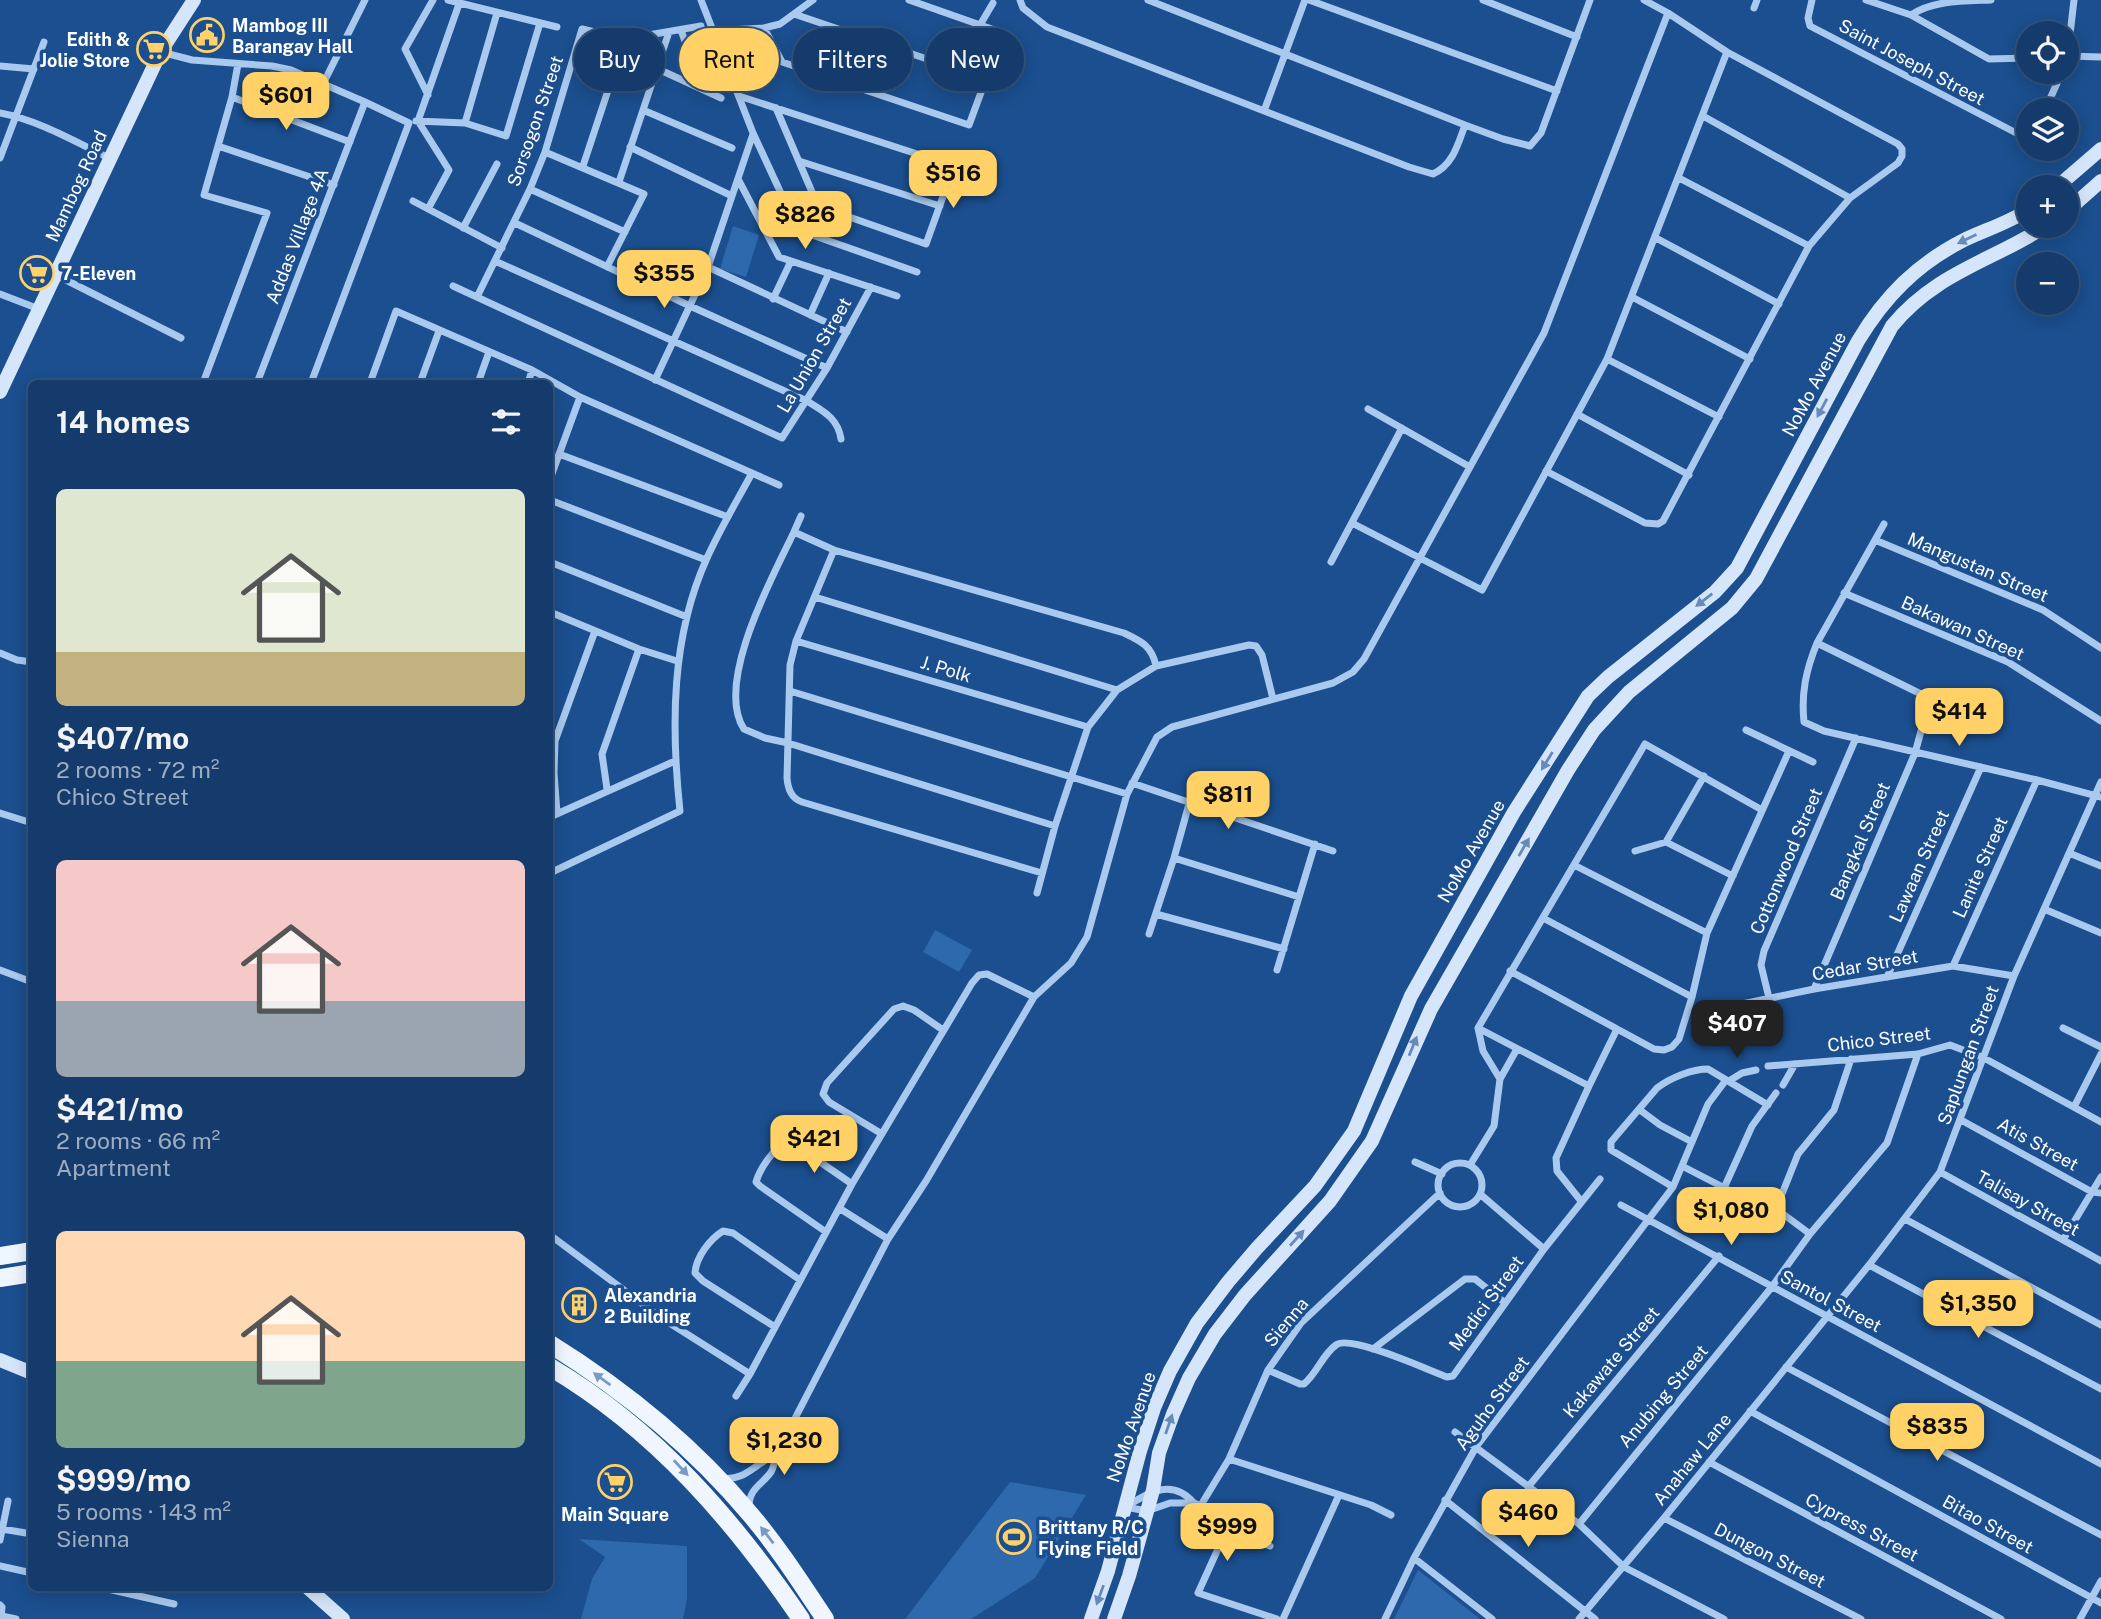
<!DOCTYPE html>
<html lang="en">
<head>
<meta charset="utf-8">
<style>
  body { margin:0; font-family:"Public Sans",sans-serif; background:#214673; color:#f1f3f6; height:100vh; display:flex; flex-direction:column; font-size:26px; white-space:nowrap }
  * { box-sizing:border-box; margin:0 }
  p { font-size:23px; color:#9dadc1 }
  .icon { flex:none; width:38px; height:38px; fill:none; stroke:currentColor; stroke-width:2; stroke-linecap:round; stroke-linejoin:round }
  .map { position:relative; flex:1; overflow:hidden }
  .drawer { position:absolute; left:28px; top:380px; width:525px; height:1211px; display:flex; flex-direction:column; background:#143b6b; border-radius:10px; box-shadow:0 4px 18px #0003,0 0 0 2px #33557e }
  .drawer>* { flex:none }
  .guide { position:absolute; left:574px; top:28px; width:665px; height:63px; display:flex; gap:14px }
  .tools { position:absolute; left:2016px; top:21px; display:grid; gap:14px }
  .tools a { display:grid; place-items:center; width:63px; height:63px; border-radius:50%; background:#143b6b; box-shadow:0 4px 18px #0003,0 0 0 2px #33557e; font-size:35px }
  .price { position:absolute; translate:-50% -60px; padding:0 16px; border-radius:14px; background:#ffd166; color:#111; font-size:23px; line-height:46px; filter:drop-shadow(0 2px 4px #0008) }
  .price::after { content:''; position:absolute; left:50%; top:42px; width:21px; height:16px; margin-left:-10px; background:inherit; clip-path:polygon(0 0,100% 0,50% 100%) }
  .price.on { background:#222; color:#fff }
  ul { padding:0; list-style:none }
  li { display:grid; align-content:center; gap:14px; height:371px; padding:0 28px }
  li span { display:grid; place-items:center; height:217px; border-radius:10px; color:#555 }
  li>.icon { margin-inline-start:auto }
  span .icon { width:126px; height:126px; fill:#fffc; stroke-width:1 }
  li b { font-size:30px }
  h2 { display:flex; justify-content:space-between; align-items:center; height:84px; padding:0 28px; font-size:30px }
  .tag { padding:0 24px; border-radius:32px; background:#143b6b; box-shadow:0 4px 18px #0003,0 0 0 2px #33557e; font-size:24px; line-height:63px }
  .tag.on { background:#ffd166; color:#111 }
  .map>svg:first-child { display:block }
</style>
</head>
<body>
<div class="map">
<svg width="2101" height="1619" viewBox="0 0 2101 1619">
  <rect width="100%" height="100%" fill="#1b4f8f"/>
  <!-- green -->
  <path fill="#2e69ad" d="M 271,70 L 319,86 L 310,116 L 261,101 Z
    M 733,226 L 759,235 L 746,277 L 720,269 Z
    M 935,930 L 972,950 L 959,972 L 923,952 Z
    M 1010,1482 L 1086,1495 L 1035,1578 L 971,1619 L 905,1619 Z
    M 579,1539 L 687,1546 L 687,1599 L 683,1619 L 581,1619 L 592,1579 L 605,1557 Z
    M 1418,1570 L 1480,1619 L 1394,1619 Z"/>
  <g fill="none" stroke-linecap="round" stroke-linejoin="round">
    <!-- street -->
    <path stroke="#a9c9ee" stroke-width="7" d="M 448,0 L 557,27
      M 701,0 L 753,133 L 798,230 L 917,272
      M 1020,0 L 1023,8 L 1047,27 L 1409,167 L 1433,174 C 1453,165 1458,144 1465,125 L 1503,139 L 1530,146 L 1541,133 L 1590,0
      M 1148,0 L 1465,125
      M 1309,0 L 1557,91
      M 1483,0 L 1577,37
      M 1644,0 L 1668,13
      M 1812,0 L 1808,18 L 1810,26 L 2024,137 L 2028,137
      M 1866,0 L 1911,15 L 1989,59 L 2028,58
      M 1754,8 L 1757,0
      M 794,14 L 986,79
      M 1911,15 C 1933,0 1964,1 1991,0
      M 980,25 L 993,3
      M 764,28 L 782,62 L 969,125 L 1003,33 L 909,0
      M 681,30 L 702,89
      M 713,31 L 764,28 L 780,24 L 813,0
      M 161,52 L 192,60 L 272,66 L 291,70 L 365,102 L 257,383
      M 2067,56 L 2101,57
      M 2067,60 L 2074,0
      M 0,66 L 34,69
      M 656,68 L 721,98
      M 323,84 L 365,0
      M 428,95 L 405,49 L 433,0
      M 739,96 L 954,166 L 926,244 L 818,206 L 776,108
      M 232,97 L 350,142
      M 643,110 L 732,148
      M 2045,110 L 2062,72
      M 1264,111 L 1305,0
      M 0,113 C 38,120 74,141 109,158
      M 1703,116 L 1850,198
      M 416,121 L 465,123 L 506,136 L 540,23
      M 465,123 L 497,13
      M 218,146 L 334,185
      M 630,147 L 732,196
      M 545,152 L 644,194 L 607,267
      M 0,158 L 44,42
      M 799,161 L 940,206
      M 583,166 L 625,39
      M 1679,178 L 1809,246
      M 738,179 L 779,257 L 897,296
      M 619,182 L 669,32
      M 530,189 L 625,232
      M 413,201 L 502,248
      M 428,209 L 449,170 L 418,121 L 459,4
      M 515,223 L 690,306 L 827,368
      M 463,228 L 497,164
      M 1656,238 L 1779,304
      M 495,261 L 807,401 C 823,411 838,418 841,439
      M 708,267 L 847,332
      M 56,275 L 181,338
      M 453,286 L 782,438 L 827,368 L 871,287
      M 0,294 L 39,309
      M 477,297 L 530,189 L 545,152 L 582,29 L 625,39 L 701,26
      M 1632,297 L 1750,359
      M 773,299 L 791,261
      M 810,315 L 829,273
      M 1607,359 L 1719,417
      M 655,380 L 708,267 L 753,134
      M 203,383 L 267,213 L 204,195 L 232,97 L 238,64
      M 311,383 L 409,123 L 365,102
      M 370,383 L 396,311 L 532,370 L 580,397 L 779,485
      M 420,383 L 439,331
      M 478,383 L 489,352
      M 528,383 L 532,370
      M 1368,409 L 1470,467
      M 1577,414 L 1689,475
      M 559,454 L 728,517
      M 550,479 L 580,397
      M 550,500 L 706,560
      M 1352,523 L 1482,590 L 1607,359 L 1727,52
      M 1884,524 L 1817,643 C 1806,670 1801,693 1804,722 L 1824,731 L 2037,780 L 2101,797
      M 794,532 L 801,516
      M 1875,540 L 2043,610 L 2101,648
      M 834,550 L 796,641 L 790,665 L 787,778 C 788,789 791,798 802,802 L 1042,873
      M 550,562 L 687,617
      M 1331,562 L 1402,428
      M 1844,593 L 2008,662 L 2101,721
      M 815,597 L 1117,690
      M 550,612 L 639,649 L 677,661
      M 796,641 L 1088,727
      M 0,653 L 17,660 L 32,662
      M 790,691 L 1127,794
      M 1746,730 L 1813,762
      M 1132,783 L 1333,851
      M 607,789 L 602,754 L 639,649
      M 0,813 L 32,823
      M 557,813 L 554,773 L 555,741 L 595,631
      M 550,817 L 675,761
      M 1055,826 L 788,743 L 765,738 L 744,729 C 714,683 773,576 794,532 L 834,550 L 1124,633 C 1141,641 1152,646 1156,666
      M 1666,842 L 1704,776
      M 1635,851 L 1666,842 L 1733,876
      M 2069,853 L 2101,866
      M 1174,858 L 1299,897
      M 1574,865 L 1707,933
      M 550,873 L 680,811 C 671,726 671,637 707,558 C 720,529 737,501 752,473
      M 1037,893 L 1055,826 L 1088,727 L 1117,690 L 1156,666 L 1249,645 L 1256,646 L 1262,655 L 1273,699
      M 2044,909 L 2101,933
      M 1156,914 L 1284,949
      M 1543,918 L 1692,997
      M 1149,934 L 1174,858 L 1189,804
      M 1953,966 L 2037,780
      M 0,970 L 32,982
      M 1277,970 L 1315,844
      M 1510,971 L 1654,1049 L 1664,1050 L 1672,1047 L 1679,1039 L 1692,997 L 1707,933 L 1789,751
      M 1887,977 L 1981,767
      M 1814,989 L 1915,753 L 1926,713 L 1925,699 L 1921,694 L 1817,643
      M 1769,998 L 1761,965 L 1764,951 L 1856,738
      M 1723,1008 L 1814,989 L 1953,966 L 2014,976
      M 1478,1028 L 1589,1086 L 1556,1158 L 1557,1171 L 1581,1201
      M 2063,1028 L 2101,1047
      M 1768,1066 L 1918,1054 L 1950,1045 L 1984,1058 L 2101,1122
      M 1500,1079 L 1483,1051 L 1478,1028 L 1645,744 L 1762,810
      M 1729,1081 L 1742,1073 L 1756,1070
      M 1783,1085 L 1795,1064
      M 1589,1086 L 1617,1029
      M 2074,1107 L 2101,1054
      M 1640,1110 L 1660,1125 L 1692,1142
      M 1961,1120 L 2092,1192 L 2101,1193
      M 882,1134 L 829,1102 L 823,1094 L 827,1083 L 894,1009 L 903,1006 L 914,1010 L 943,1030
      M 1415,1162 L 1442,1174
      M1438 1185a22 22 0 1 1 44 0a22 22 0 1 1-44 0Z
      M 1470,1165 L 1494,1126 L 1500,1079 L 1517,1049
      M 1682,1166 L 1746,1199
      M 1940,1172 L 2101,1261
      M 1673,1187 L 1611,1150 L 1611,1142 L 1616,1136 L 1657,1088 C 1670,1078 1692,1069 1708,1069 L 1768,1105
      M 1724,1188 L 1752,1126 L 1776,1093
      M 1480,1194 L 1544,1249
      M 1621,1205 L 2101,1464
      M 839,1208 L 888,1239
      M 1905,1219 L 2101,1325
      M 826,1232 L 760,1186 L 756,1182 C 760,1168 774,1148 787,1142 L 797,1146 L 852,1184
      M 1810,1234 L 1779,1211 L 1778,1204 L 1798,1154 L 1834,1110 L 1851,1059
      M 550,1235 L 660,1317 L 750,1374 L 852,1184 L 972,983 L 979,975 L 987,974 L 1034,997
      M 2063,1240 L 2101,1177
      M 1869,1265 L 2101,1389
      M 775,1327 L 703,1281 L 695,1273 C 696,1257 710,1239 723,1231 L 733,1233 L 800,1280
      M 1373,1349 L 1465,1279 L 1475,1279 L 1505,1303
      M 1786,1367 L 2101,1535
      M 1268,1370 L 1300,1384 L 1304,1384 C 1317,1373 1323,1354 1336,1345 C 1350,1334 1428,1370 1447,1377 L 1453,1376 L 1544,1249 L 1600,1179
      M 736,1396 L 750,1374
      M 1750,1411 L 2101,1603
      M 1455,1432 L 1579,1524 L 1624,1567 L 1724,1619
      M 1229,1459 L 1371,1505 L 1391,1515
      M 1709,1462 L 2001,1619
      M 722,1478 C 745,1482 756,1462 776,1455
      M 1528,1487 L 1719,1256
      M 1445,1500 L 1595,1619
      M 1201,1505 L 1229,1459 L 1268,1370 L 1301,1323 L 1440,1193
      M 1127,1506 C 1150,1492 1172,1478 1194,1503
      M 749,1507 C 749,1488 762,1485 771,1472 C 774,1467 775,1460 776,1455 L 888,1239 L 926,1181 L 1034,997 L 1071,963 L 1087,937 L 1127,794 L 1157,737 L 1172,727 L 1333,683 L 1353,672 L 1364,659 L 1544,333 L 1668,13 L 1727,52 L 1898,144 L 1902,149 L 1902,156 L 1898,163 L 1850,198 L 1809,246 L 1663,521 L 1658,524 L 1645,523 L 1546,471
      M 1125,1507 L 1147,1511 L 1170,1503 L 1194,1503 L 1223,1515 L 1227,1529 L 1198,1593 L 1277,1619
      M 1664,1518 L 1861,1619
      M 1579,1524 L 1771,1288 L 1810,1234 L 1887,1143 L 1918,1054
      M 2,1529 L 32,1534
      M 1227,1529 L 1270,1546
      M 0,1540 L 8,1501
      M 1414,1558 L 1492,1619
      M 0,1566 L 32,1573
      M 99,1587 L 174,1604
      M 0,1605 L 2,1607 L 1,1619
      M 2,1616 L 16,1619
      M 1283,1619 L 1339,1495
      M 1385,1619 L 1414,1558 L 1476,1447 L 1673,1187 L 1708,1104 L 1726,1080
      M 1579,1619 L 1664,1518 L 1869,1265 L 1940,1172 L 2014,976 L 2101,782
      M 2080,1619 L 2101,1581"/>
    <!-- secondary -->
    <path stroke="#d6e6fa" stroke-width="14" d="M 2057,187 L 2101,149
      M 2067,211 L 2101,181
      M 0,392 L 161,51 L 194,0
      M 0,1360 L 32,1373
      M 307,1587 L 343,1619
      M 1091,1619 L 1108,1571 L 1140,1451 L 1154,1408 L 1170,1371 L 1197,1323 L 1228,1282 L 1257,1248 L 1315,1186 L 1354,1131 L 1411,996 L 1514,812 L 1588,696 L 1608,677 L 1715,592 L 1737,568 L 1858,341 C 1885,296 1917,264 1964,240 C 1985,230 2008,223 2028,210
      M 1114,1619 L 1129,1576 L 1153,1490 L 1159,1453 L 1173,1414 L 1189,1378 L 1215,1334 L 1245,1295 L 1330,1201 L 1372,1141 L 1431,1009 L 1568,770 L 1594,730 L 1629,692 L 1732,608 L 1756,579 L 1892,326 C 1935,273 1992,261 2046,226"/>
    <!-- primary -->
    <path stroke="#f0f6ff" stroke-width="18" d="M 0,1256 L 32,1251
      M 0,1278 L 32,1273
      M 550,1344 C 624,1390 694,1447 750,1514 C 778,1547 801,1583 825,1619
      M 550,1367 C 655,1429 733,1519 801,1619"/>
  </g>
  <!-- one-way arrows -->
  <defs><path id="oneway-solid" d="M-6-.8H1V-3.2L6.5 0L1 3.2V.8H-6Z" transform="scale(1.75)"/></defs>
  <g fill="#668bba">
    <use href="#oneway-solid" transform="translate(1967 239) rotate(154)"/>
    <use href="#oneway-solid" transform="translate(1822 408) rotate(118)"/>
    <use href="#oneway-solid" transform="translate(1704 600) rotate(142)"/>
    <use href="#oneway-solid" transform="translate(1547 761) rotate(122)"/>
    <use href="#oneway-solid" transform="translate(1524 847) rotate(-60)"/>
    <use href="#oneway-solid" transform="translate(1413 1046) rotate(-68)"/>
    <use href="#oneway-solid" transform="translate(1297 1238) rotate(-48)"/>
    <use href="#oneway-solid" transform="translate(1169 1424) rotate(-71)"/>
    <use href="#oneway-solid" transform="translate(1100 1595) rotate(110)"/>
  </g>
  <g fill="#7b9ac1">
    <use href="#oneway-solid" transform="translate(602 1379) rotate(-144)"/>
    <use href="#oneway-solid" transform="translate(681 1468) rotate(47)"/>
    <use href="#oneway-solid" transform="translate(767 1535) rotate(-128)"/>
  </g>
  <!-- icons -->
  <defs>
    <g id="civic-ring" transform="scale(1.75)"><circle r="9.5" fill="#1b4f8f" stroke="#ffd166" stroke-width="1.5"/><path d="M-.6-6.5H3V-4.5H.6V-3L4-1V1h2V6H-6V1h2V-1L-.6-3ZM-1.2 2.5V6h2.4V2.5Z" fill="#ffd166"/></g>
    <g id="supermarket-ring" transform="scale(1.75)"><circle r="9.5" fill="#1b4f8f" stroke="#ffd166" stroke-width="1.5"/><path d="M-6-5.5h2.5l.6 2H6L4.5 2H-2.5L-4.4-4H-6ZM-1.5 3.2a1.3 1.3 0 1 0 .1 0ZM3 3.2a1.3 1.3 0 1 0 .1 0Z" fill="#ffd166"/></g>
    <g id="building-ring" transform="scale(1.75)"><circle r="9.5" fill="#1b4f8f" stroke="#ffd166" stroke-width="1.5"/><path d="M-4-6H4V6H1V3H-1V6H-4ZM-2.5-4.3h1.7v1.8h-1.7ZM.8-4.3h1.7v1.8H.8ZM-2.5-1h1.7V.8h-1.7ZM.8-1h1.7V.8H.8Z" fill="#ffd166"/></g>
    <g id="stadium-ring" transform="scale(1.75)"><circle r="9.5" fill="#1b4f8f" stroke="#ffd166" stroke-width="1.5"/><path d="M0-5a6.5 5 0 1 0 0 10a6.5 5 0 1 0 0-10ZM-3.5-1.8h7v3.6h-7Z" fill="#ffd166"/></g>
  </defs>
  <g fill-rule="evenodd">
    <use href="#civic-ring" x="207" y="35"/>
    <use href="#supermarket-ring" x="154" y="49"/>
    <use href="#supermarket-ring" x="37" y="273"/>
    <use href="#building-ring" x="579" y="1305"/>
    <use href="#supermarket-ring" x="615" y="1482"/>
    <use href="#stadium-ring" x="1014" y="1537"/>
  </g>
  <g text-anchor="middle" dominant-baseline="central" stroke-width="7" stroke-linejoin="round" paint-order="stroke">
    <!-- poi labels -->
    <g font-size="18" font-weight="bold" fill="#fff" stroke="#1b4f8f" text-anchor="start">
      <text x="232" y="25">Mambog III<tspan x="232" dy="21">Barangay Hall</tspan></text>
      <text x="130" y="39" text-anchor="end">Edith &amp;<tspan x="130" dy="21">Jolie Store</tspan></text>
      <text x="61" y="273">7-Eleven</text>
      <text x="604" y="1295">Alexandria<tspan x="604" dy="21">2 Building</tspan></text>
      <text x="615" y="1514" text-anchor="middle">Main Square</text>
      <text x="1038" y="1527">Brittany R/C<tspan x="1038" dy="21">Flying Field</tspan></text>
    </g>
    <!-- street labels -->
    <g font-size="18" fill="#fff" stroke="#1b4f8f">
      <text transform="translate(1912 62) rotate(28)">Saint Joseph Street</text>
      <text transform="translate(535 121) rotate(-71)">Sorsogon Street</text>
      <text transform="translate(76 186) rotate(-65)">Mambog Road</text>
      <text transform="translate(297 236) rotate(-69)">Addas Village 4A</text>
      <text transform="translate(814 355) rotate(-60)">La Union Street</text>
      <text transform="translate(1814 384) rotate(-62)">NoMo Avenue</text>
      <text transform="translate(1978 567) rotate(23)">Mangustan Street</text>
      <text transform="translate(1963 628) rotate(24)">Bakawan Street</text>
      <text transform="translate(946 669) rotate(17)">J. Polk</text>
      <text transform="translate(1860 841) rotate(-67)">Bangkal Street</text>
      <text transform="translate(1471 851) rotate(-60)">NoMo Avenue</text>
      <text transform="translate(1786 861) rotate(-67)">Cottonwood Street</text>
      <text transform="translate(1919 866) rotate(-66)">Lawaan Street</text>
      <text transform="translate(1980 867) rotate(-66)">Lanite Street</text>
      <text transform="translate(1865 965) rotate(-10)">Cedar Street</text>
      <text transform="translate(1879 1039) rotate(-7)">Chico Street</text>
      <text transform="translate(1968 1055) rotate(-70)">Saplungan Street</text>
      <text transform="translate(2038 1144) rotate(29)">Atis Street</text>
      <text transform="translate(2028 1203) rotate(29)">Talisay Street</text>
      <text transform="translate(1831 1301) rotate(28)">Santol Street</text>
      <text transform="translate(1486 1303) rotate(-54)">Medici Street</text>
      <text transform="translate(1286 1322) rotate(-50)">Sienna</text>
      <text transform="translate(1611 1362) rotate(-50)">Kakawate Street</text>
      <text transform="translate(1663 1396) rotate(-50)">Anubing Street</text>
      <text transform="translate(1492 1403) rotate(-54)">Aguho Street</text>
      <text transform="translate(1131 1427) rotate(-71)">NoMo Avenue</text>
      <text transform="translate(1692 1459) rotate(-51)">Anahaw Lane</text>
      <text transform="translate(1988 1524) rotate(29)">Bitao Street</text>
      <text transform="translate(1862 1527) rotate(28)">Cypress Street</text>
      <text transform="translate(1770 1555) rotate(27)">Dungon Street</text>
    </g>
  </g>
</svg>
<div class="tools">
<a><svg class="icon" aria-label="locate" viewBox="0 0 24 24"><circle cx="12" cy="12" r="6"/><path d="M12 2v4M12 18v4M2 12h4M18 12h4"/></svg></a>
<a><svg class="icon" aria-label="layers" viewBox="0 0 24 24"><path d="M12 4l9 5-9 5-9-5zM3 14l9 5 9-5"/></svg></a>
<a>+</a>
<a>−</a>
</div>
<b class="price" style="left:286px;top:132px">$601</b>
<b class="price" style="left:953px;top:210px">$516</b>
<b class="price" style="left:805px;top:251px">$826</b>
<b class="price" style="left:664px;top:310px">$355</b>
<b class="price" style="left:1959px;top:748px">$414</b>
<b class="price" style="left:1228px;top:831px">$811</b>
<b class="price on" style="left:1737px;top:1060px">$407</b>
<b class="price" style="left:814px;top:1175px">$421</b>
<b class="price" style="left:1731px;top:1247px">$1,080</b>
<b class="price" style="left:1978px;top:1340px">$1,350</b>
<b class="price" style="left:1937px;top:1463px">$835</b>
<b class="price" style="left:784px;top:1477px">$1,230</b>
<b class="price" style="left:1528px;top:1549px">$460</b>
<b class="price" style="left:1227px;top:1563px">$999</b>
<div class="guide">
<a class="tag">Buy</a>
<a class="tag on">Rent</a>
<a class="tag">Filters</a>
<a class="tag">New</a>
</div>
<section class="drawer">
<h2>14 homes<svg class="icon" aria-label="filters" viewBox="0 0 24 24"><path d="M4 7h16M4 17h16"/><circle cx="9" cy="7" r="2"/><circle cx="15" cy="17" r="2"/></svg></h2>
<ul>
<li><span style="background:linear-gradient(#dfe7d0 75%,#c2b280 0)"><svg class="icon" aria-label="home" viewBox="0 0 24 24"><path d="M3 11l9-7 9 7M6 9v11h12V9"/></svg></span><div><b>$407/mo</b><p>2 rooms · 72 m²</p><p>Chico Street</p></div></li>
<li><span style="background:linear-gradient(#f6c9c9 65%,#9aa5b1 0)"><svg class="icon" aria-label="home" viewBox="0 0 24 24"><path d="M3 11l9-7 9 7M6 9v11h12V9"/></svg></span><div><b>$421/mo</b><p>2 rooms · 66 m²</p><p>Apartment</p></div></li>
<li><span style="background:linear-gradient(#ffd9b3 60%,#7fa58c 0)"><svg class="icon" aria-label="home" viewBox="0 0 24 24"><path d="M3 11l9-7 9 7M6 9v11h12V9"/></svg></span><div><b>$999/mo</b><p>5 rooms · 143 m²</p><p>Sienna</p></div></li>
</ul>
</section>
</div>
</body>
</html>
